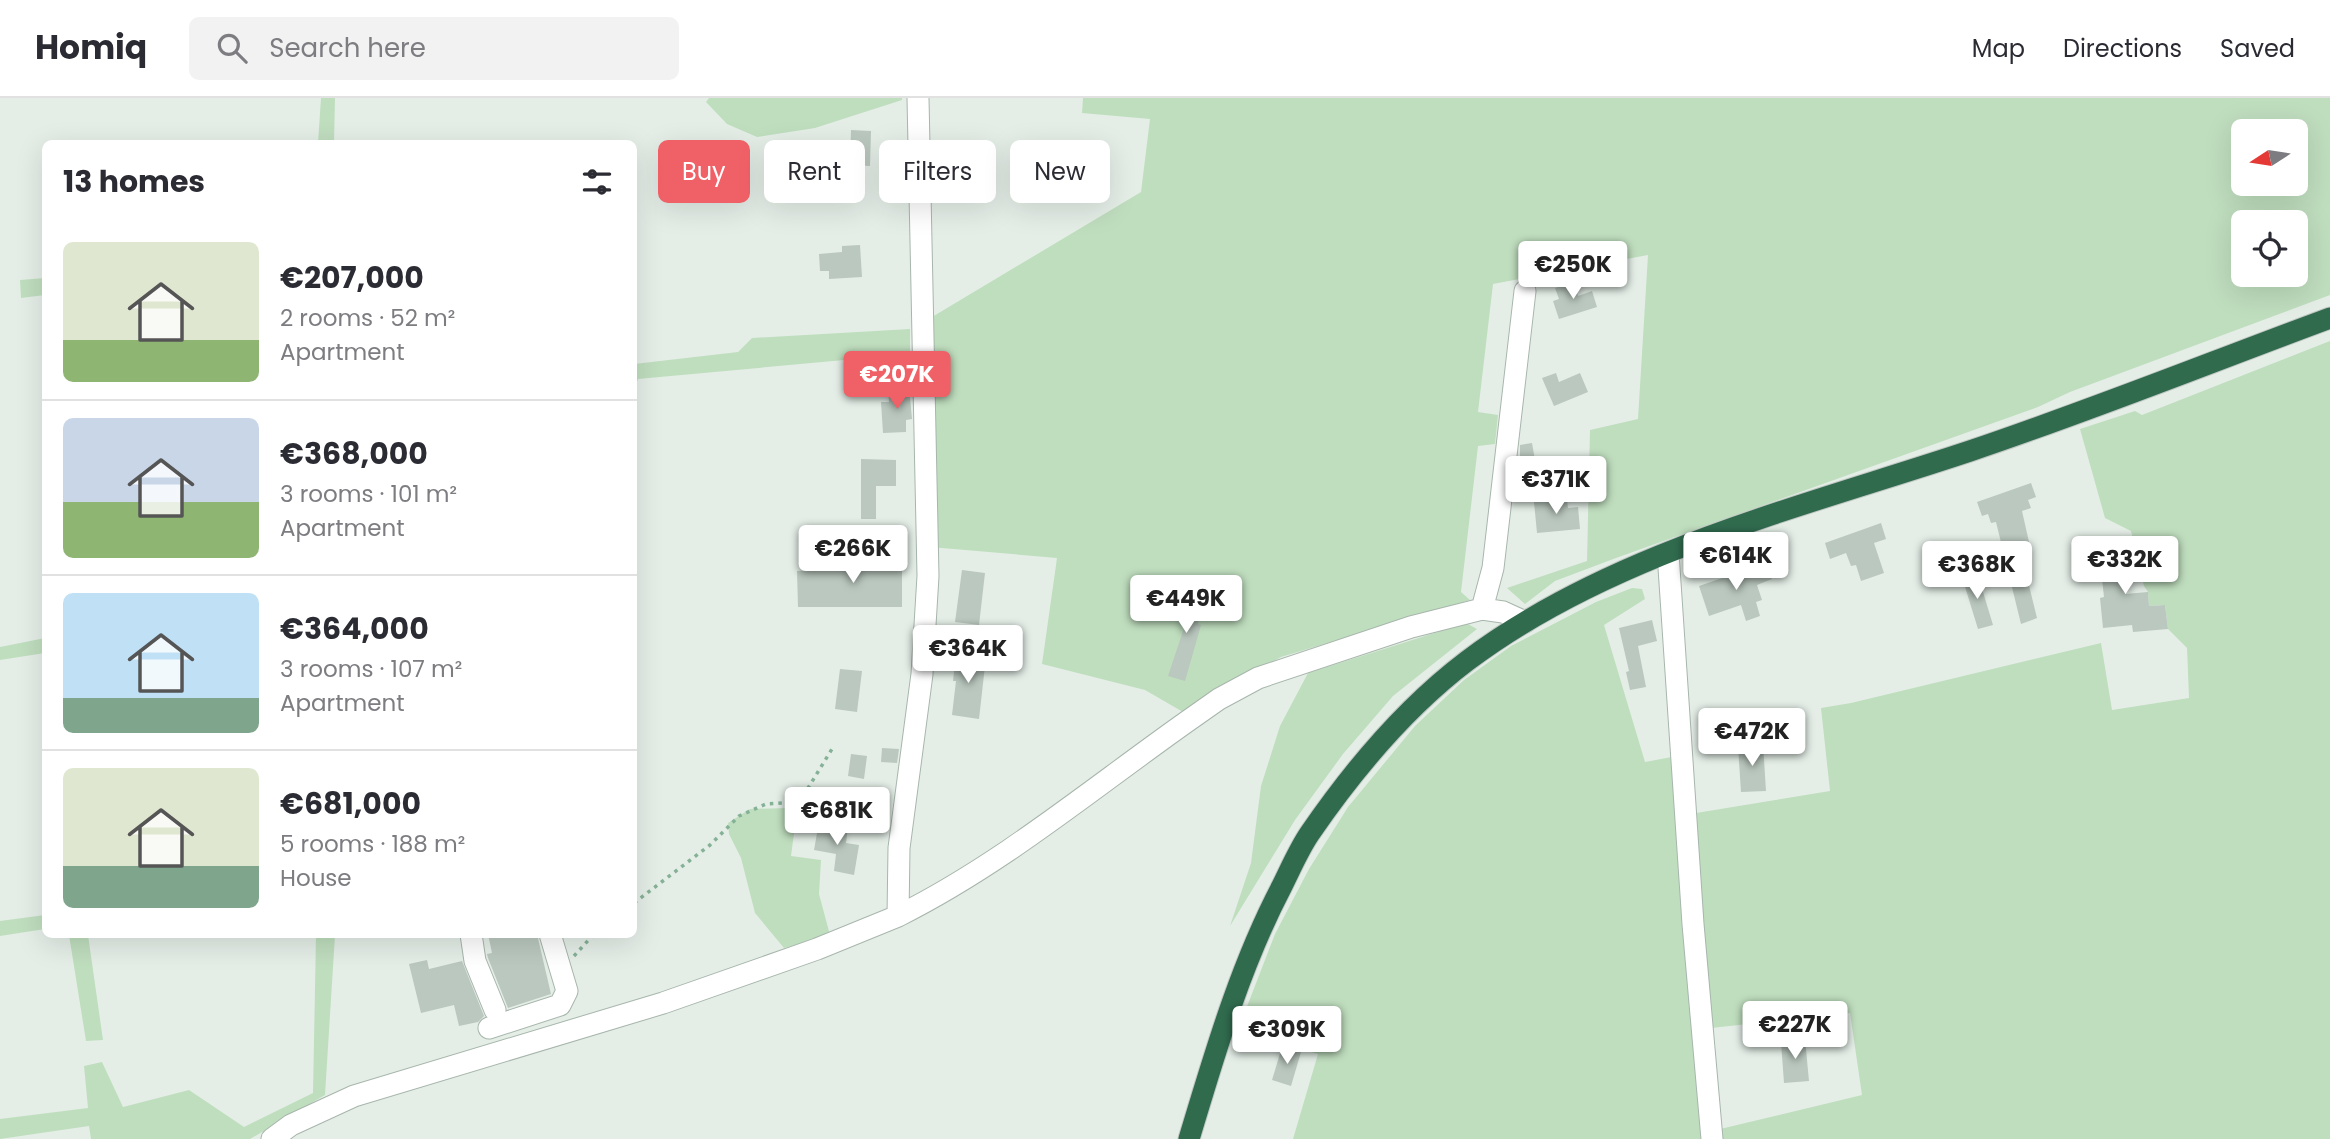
<!DOCTYPE html>
<html lang="en">
<head>
<meta charset="utf-8">
<style>
  body { margin:0; font-family:Poppins,sans-serif; background:#f2f2f3; color:#2b2b33; height:100vh; display:flex; flex-direction:column; font-size:26px; white-space:nowrap }
  * { box-sizing:border-box; margin:0 }
  p { font-size:23px; color:#7c7c81 }
  .icon { flex:none; width:38px; height:38px; fill:none; stroke:currentColor; stroke-width:2; stroke-linecap:round; stroke-linejoin:round }
  .map { position:relative; flex:1; overflow:hidden }
  .side { position:absolute; left:42px; top:42px; width:595px; height:798px; display:flex; flex-direction:column; background:#fff; border-radius:10px; box-shadow:0 7px 28px #0002 }
  .side>* { flex:none }
  .guide { position:absolute; left:658px; top:42px; width:665px; height:63px; display:flex; gap:14px }
  .needle { width:46px; rotate:258deg }
  .tools { position:absolute; left:2231px; top:21px; display:grid; gap:14px }
  .tools a { display:grid; place-items:center; width:77px; height:77px; border-radius:10px; background:#fff; box-shadow:0 7px 28px #0002; font-size:35px }
  .price { position:absolute; translate:-50% -60px; padding:0 16px; border-radius:7px; background:#fff; color:#222; font-size:23px; line-height:46px; filter:drop-shadow(0 2px 4px #0008) }
  .price::after { content:''; position:absolute; left:50%; top:42px; width:21px; height:16px; margin-left:-10px; background:inherit; clip-path:polygon(0 0,100% 0,50% 100%) }
  .price.selected { background:#f06067; color:#fff }
  ul { padding:0; list-style:none }
  li { display:flex; align-items:center; gap:21px; height:175px; padding:0 21px }
  li+li { border-top:2px solid #e1e1e2 }
  li span { display:grid; place-items:center; flex:none; width:196px; height:140px; border-radius:10px; color:#555 }
  li>.icon { margin-inline-start:auto }
  span .icon { width:84px; height:84px; fill:#fffc; stroke-width:1 }
  li b { font-size:30px }
  h2 { display:flex; justify-content:space-between; align-items:center; height:84px; padding:0 21px; font-size:30px }
  .chip { padding:0 24px; border-radius:10px; background:#fff; box-shadow:0 7px 28px #0002; font-size:24px; line-height:63px }
  .chip.selected { background:#f06067; color:#fff }
  header { display:flex; align-items:center; gap:42px; box-sizing:border-box; height:98px; padding:0 35px; background:#fff; border-bottom:2px solid #e1e1e2 }
  header strong { font-size:33px }
  nav { display:flex; gap:38px; margin-inline-start:auto; font-size:24px }
  .search { width:490px; height:63px; background:#f2f2f3; display:flex; align-items:center; gap:18px; box-sizing:border-box; padding:0 24px; border-radius:10px; color:#7c7c81; font-size:26px }
  .map>svg:first-child { display:block }
</style>
</head>
<body>
<header>
<strong>Homiq</strong>
<div class="search"><svg class="icon" aria-label="search" viewBox="0 0 24 24"><circle cx="10" cy="10" r="6"/><path d="M15 15l6 6"/></svg>Search here</div>
<nav><a>Map</a><a>Directions</a><a>Saved</a></nav>
</header>
<div class="map">
<svg width="2330" height="1041" viewBox="0 0 2330 1041">
  <rect width="100%" height="100%" fill="#e4eee7"/>
  <!-- green -->
  <path fill="#bfdebe" fill-rule="evenodd" d="M 321,0 L 335,0 L 334,45 L 318,45 Z
    M 709,0 L 902,0 L 902,2 L 815,30 L 757,39 L 727,26 L 706,4 Z
    M 1083,0 L 2330,0 L 2330,197 L 2070,294 L 2038,309 L 1616,460 L 1555,483 L 1525,506 L 1507,490 L 1587,463 L 1590,332 L 1638,321 L 1648,157 L 1493,186 L 1478,314 L 1498,317 L 1495,346 L 1478,348 L 1461,494 L 1470,502 L 1281,559 L 1183,614 L 1145,592 L 1042,566 L 1057,460 L 930,449 L 927,222 L 1141,94 L 1150,21 L 1082,15 ZM 2244,33 L 2296,33 L 2296,86 L 2244,86 ZM 2244,124 L 2296,124 L 2296,177 L 2244,177 Z
    M 45,180 L 45,197 L 21,200 L 20,182 Z
    M 910,231 L 910,256 L 638,281 L 634,292 L 634,266 L 738,254 L 752,240 Z
    M 2330,243 L 2330,1041 L 1716,1041 L 1716,1032 L 1862,997 L 1850,915 L 1711,930 L 1696,715 L 1830,693 L 1821,610 L 1851,605 L 2101,545 L 2112,612 L 2189,600 L 2187,550 L 2168,531 L 2165,507 L 2149,508 L 2148,494 L 2144,488 L 2131,433 L 2105,420 L 2080,331 L 2135,313 L 2142,317 Z
    M 1632,490 L 1642,491 L 1645,501 L 1604,527 L 1645,664 L 1677,658 L 1702,1041 L 1293,1041 L 1318,956 L 1245,934 L 1250,925 L 1243,919 L 1275,836 L 1309,771 L 1348,709 L 1415,628 L 1464,582 L 1511,548 L 1596,504 Z
    M 1466,525 L 1477,531 L 1393,598 L 1343,656 L 1295,722 L 1230,828 L 1251,765 L 1261,688 L 1280,628 L 1308,575 Z
    M 45,540 L 45,555 L 0,562 L 0,549 Z
    M 798,705 L 791,758 L 821,762 L 819,796 L 830,837 L 784,850 L 755,815 L 741,760 L 729,736 L 728,725 L 750,711 L 787,710 Z
    M 45,817 L 45,831 L 0,838 L 0,823 Z
    M 69,837 L 88,837 L 103,942 L 86,943 Z
    M 316,837 L 335,837 L 325,997 L 250,1041 L 91,1041 L 89,1028 L 0,1041 L 0,1021 L 88,1010 L 84,968 L 102,964 L 123,1009 L 189,992 L 244,1029 L 313,995 Z"/>
  <!-- building -->
  <path fill="#bac8bf" d="M 851,32 L 871,33 L 870,68 L 850,67 Z
    M 1032,63 L 1062,63 L 1062,88 L 1031,88 Z
    M 860,147 L 862,179 L 829,181 L 829,173 L 820,173 L 819,156 L 842,154 L 842,148 Z
    M 1574,184 L 1578,198 L 1592,193 L 1597,209 L 1559,221 L 1553,203 L 1559,201 L 1555,190 Z
    M 1556,275 L 1559,284 L 1580,275 L 1588,294 L 1554,308 L 1542,280 Z
    M 909,289 L 912,321 L 906,322 L 906,334 L 883,335 L 881,304 L 889,304 L 888,290 Z
    M 1532,345 L 1536,368 L 1520,371 L 1520,347 Z
    M 861,361 L 896,362 L 896,388 L 876,388 L 876,421 L 861,421 Z
    M 2031,385 L 2036,399 L 2028,402 L 2031,410 L 2022,413 L 2029,444 L 2019,447 L 2037,520 L 2021,526 L 1996,424 L 1991,425 L 1988,416 L 1982,418 L 1977,404 Z
    M 1567,400 L 1568,410 L 1578,409 L 1580,431 L 1537,435 L 1534,404 Z
    M 1881,425 L 1886,441 L 1874,445 L 1884,475 L 1861,483 L 1856,467 L 1851,468 L 1846,455 L 1830,461 L 1825,445 Z
    M 2120,442 L 2125,496 L 2148,494 L 2149,508 L 2165,507 L 2168,531 L 2133,534 L 2132,527 L 2103,530 L 2100,500 L 2104,499 L 2098,444 Z
    M 836,463 L 902,463 L 902,509 L 798,509 L 797,473 L 837,472 Z
    M 1766,465 L 1772,481 L 1757,487 L 1762,502 L 1756,504 L 1760,518 L 1746,523 L 1741,507 L 1709,518 L 1699,488 Z
    M 962,472 L 985,475 L 979,527 L 955,524 Z
    M 1977,474 L 1993,527 L 1978,531 L 1962,479 Z
    M 1196,496 L 1203,498 L 1198,526 L 1201,527 L 1185,583 L 1168,578 L 1187,521 L 1168,514 L 1174,498 L 1193,505 Z
    M 1652,522 L 1657,543 L 1638,548 L 1646,589 L 1630,592 L 1626,574 L 1629,573 L 1619,530 Z
    M 956,555 L 986,559 L 979,621 L 952,617 L 956,583 L 953,583 Z
    M 840,571 L 862,573 L 857,614 L 835,611 Z
    M 1763,646 L 1766,693 L 1741,694 L 1738,648 Z
    M 882,650 L 899,651 L 897,665 L 881,664 Z
    M 851,656 L 867,658 L 864,681 L 848,678 Z
    M 819,724 L 848,729 L 846,745 L 859,747 L 854,777 L 834,773 L 836,756 L 814,752 Z
    M 488,836 L 537,836 L 551,896 L 508,910 L 488,860 L 487,856 L 492,855 Z
    M 427,862 L 429,871 L 462,863 L 484,918 L 478,924 L 459,928 L 454,907 L 421,915 L 409,866 Z
    M 1805,941 L 1809,983 L 1784,985 L 1781,944 Z
    M 1282,949 L 1301,954 L 1291,988 L 1272,982 Z"/>
  <g fill="none" stroke-linecap="round" stroke-linejoin="round">
    <!-- minor casing -->
    <g stroke="#a7b6ac" stroke-width="23">
      <path id="minor" d="M 1668,455 L 1693,826 L 1712,1041
        M 1482,511 L 1493,470 L 1525,193
        M 898,818 C 1004,765 1095,688 1192,620 L 1219,601 L 1258,580 L 1411,529 L 1482,511 L 1503,514 L 1525,524
        M 471,836 L 475,863 L 495,912
        M 489,930 L 560,907 L 567,893 L 550,836
        M 272,1041 L 291,1027 L 354,998 L 663,905 L 817,851 L 898,818 L 899,750 L 922,576 L 928,478 L 918,0"/>
    </g>
    <!-- highway casing -->
    <g stroke="#c2c9c5" stroke-width="23">
      <path id="highway" d="M 1189,1041 C 1215,955 1240,868 1282,788 C 1291,770 1299,751 1310,735 C 1354,671 1405,610 1467,563 C 1610,455 1802,409 1970,353 C 2092,312 2211,264 2330,220"/>
    </g>
    <!-- path -->
    <path stroke="#85b197" stroke-width="3.5" stroke-dasharray="3.5 5" stroke-linecap="butt" d="M 634,805 L 710,747 L 739,718 L 766,706 L 783,705 L 805,695 L 832,651
      M 574,858 L 594,836"/>
    <!-- minor -->
    <use href="#minor" stroke="#fff" stroke-width="21"/>
    <!-- highway -->
    <use href="#highway" stroke="#306b4e" stroke-width="21"/>
  </g>
</svg>
<div class="tools">
<a><svg class="needle" viewBox="-14 -14 28 28"><path d="M0-13l5 13h-10z" fill="#e53935"/><path d="M0 13l5-13h-10z" fill="#7c7c81"/></svg></a>
<a><svg class="icon" aria-label="locate" viewBox="0 0 24 24"><circle cx="12" cy="12" r="6"/><path d="M12 2v4M12 18v4M2 12h4M18 12h4"/></svg></a>
</div>
<b class="price" style="left:1573px;top:203px">€250K</b>
<b class="price selected" style="left:897px;top:313px">€207K</b>
<b class="price" style="left:1556px;top:418px">€371K</b>
<b class="price" style="left:853px;top:487px">€266K</b>
<b class="price" style="left:1736px;top:494px">€614K</b>
<b class="price" style="left:2125px;top:498px">€332K</b>
<b class="price" style="left:1977px;top:503px">€368K</b>
<b class="price" style="left:1186px;top:537px">€449K</b>
<b class="price" style="left:968px;top:587px">€364K</b>
<b class="price" style="left:1752px;top:670px">€472K</b>
<b class="price" style="left:837px;top:749px">€681K</b>
<b class="price" style="left:1795px;top:963px">€227K</b>
<b class="price" style="left:1287px;top:968px">€309K</b>
<div class="guide">
<a class="chip selected">Buy</a>
<a class="chip">Rent</a>
<a class="chip">Filters</a>
<a class="chip">New</a>
</div>
<section class="side">
<h2>13 homes<svg class="icon" aria-label="filters" viewBox="0 0 24 24"><path d="M4 7h16M4 17h16"/><circle cx="9" cy="7" r="2"/><circle cx="15" cy="17" r="2"/></svg></h2>
<ul>
<li><span style="background:linear-gradient(#dfe7d0 70%,#8fb573 0)"><svg class="icon" aria-label="home" viewBox="0 0 24 24"><path d="M3 11l9-7 9 7M6 9v11h12V9"/></svg></span><div><b>€207,000</b><p>2 rooms · 52 m²</p><p>Apartment</p></div></li>
<li><span style="background:linear-gradient(#c9d6e8 60%,#8fb573 0)"><svg class="icon" aria-label="home" viewBox="0 0 24 24"><path d="M3 11l9-7 9 7M6 9v11h12V9"/></svg></span><div><b>€368,000</b><p>3 rooms · 101 m²</p><p>Apartment</p></div></li>
<li><span style="background:linear-gradient(#bfe0f5 75%,#7fa58c 0)"><svg class="icon" aria-label="home" viewBox="0 0 24 24"><path d="M3 11l9-7 9 7M6 9v11h12V9"/></svg></span><div><b>€364,000</b><p>3 rooms · 107 m²</p><p>Apartment</p></div></li>
<li><span style="background:linear-gradient(#dfe7d0 70%,#7fa58c 0)"><svg class="icon" aria-label="home" viewBox="0 0 24 24"><path d="M3 11l9-7 9 7M6 9v11h12V9"/></svg></span><div><b>€681,000</b><p>5 rooms · 188 m²</p><p>House</p></div></li>
</ul>
</section>
</div>
</body>
</html>
